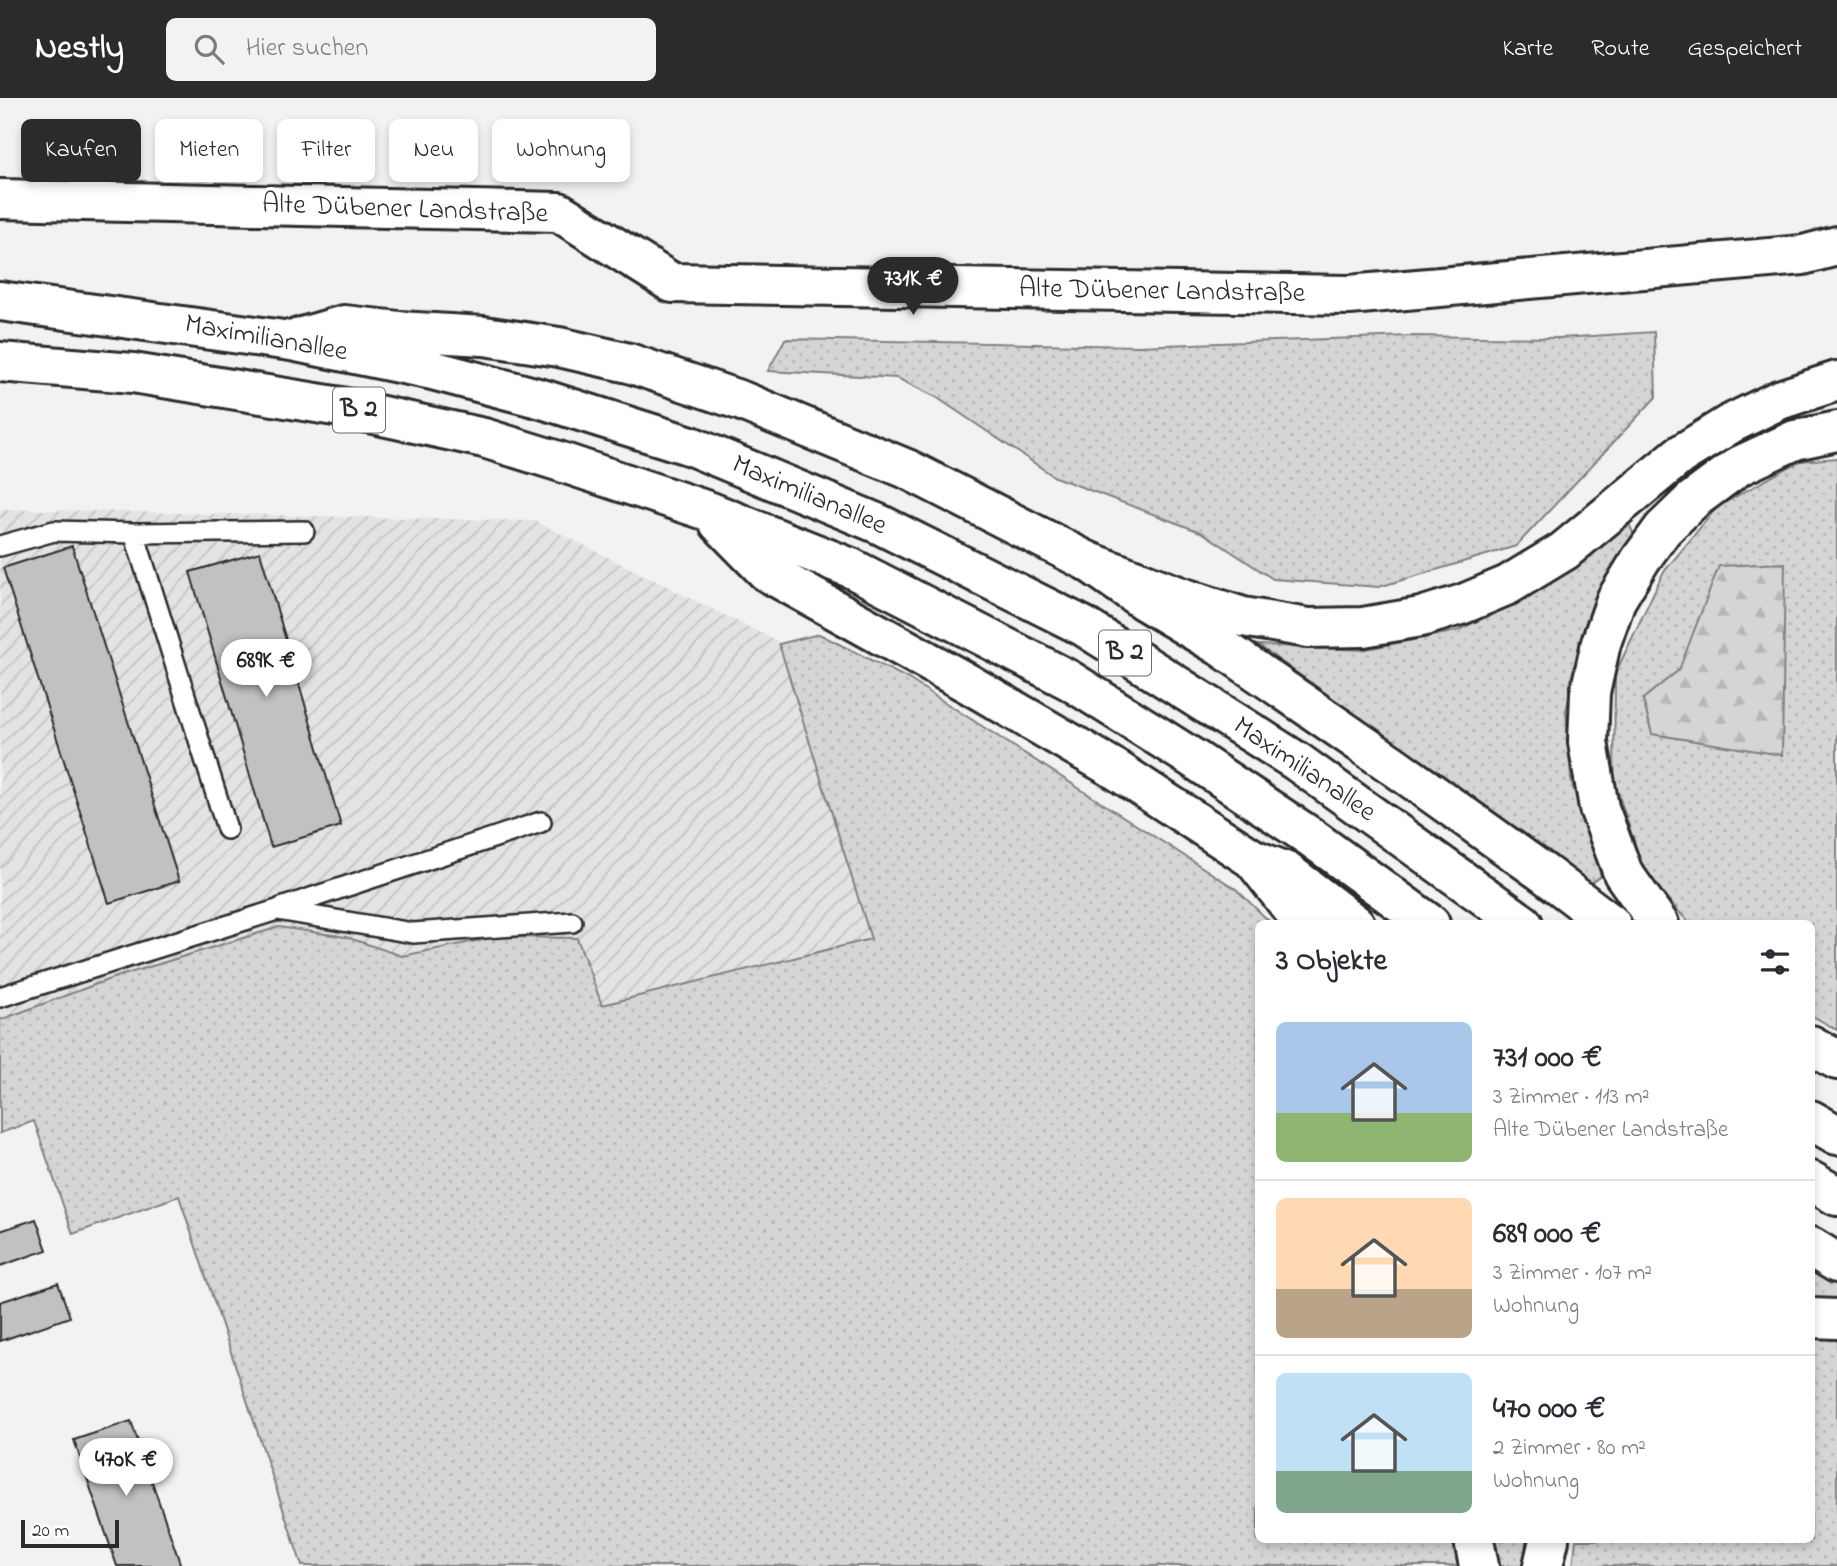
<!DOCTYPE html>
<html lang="de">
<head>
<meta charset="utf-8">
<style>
  body { margin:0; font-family:"Indie Flower",sans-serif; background:#f2f2f3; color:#2b2b33; height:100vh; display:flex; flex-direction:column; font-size:26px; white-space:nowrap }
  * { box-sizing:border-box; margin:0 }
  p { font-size:23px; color:#7c7c81 }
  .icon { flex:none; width:38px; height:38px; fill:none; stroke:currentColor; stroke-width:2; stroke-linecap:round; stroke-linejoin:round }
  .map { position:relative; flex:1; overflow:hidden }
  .side { position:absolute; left:1255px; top:822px; width:560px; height:623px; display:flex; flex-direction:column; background:#fff; border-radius:10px; box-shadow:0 4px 10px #0003 }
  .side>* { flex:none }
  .top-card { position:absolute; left:21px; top:21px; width:665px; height:63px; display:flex; gap:14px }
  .scale { position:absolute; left:21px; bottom:18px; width:98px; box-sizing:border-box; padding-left:7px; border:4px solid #2b2b2b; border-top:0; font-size:19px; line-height:24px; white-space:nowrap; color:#2b2b2b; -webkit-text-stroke:5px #fff; paint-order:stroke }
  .price { position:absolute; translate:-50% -60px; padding:0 16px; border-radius:24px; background:#fff; color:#222; font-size:23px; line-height:46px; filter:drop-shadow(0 2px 4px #0008) }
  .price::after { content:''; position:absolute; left:50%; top:42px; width:21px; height:16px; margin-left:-10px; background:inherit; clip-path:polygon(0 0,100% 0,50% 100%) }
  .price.current { background:#2b2b2b; color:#fff }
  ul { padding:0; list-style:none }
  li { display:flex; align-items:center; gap:21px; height:175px; padding:0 21px }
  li+li { border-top:2px solid #e1e1e2 }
  li span { display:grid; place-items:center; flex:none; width:196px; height:140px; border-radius:10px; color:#555 }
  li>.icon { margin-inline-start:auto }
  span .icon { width:84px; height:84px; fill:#fffc; stroke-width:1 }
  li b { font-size:30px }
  h2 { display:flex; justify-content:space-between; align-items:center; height:84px; padding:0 21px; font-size:30px }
  .chip { padding:0 24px; border-radius:10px; background:#fff; box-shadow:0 4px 10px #0003; font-size:24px; line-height:63px }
  .chip.current { background:#2b2b2b; color:#fff }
  header { display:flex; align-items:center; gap:42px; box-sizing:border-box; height:98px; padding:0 35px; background:#2b2b2b; color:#fff }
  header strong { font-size:33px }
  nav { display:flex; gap:38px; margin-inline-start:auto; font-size:24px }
  .search { width:490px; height:63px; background:#f2f2f3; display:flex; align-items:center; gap:18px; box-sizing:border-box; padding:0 24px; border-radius:10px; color:#7c7c81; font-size:26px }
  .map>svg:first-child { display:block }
</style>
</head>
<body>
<header>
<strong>Nestly</strong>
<div class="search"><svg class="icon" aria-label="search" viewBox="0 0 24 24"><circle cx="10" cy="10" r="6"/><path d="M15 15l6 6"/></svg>Hier suchen</div>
<nav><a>Karte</a><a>Route</a><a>Gespeichert</a></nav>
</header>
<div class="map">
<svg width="1837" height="1468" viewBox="0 0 1837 1468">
  <defs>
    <pattern id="industrial-furrows" width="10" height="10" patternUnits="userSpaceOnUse" patternTransform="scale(1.75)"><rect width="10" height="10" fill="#e3e3e3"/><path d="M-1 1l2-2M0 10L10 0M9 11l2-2" fill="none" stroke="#c3c3c3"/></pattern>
    <pattern id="grass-dots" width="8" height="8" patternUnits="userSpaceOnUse" patternTransform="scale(1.75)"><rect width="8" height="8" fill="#d5d5d5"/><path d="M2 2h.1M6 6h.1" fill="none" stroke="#b7b7b7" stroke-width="1.8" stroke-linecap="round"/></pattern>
    <pattern id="forest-firs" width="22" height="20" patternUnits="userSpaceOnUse" patternTransform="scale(1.75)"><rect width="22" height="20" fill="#d5d5d5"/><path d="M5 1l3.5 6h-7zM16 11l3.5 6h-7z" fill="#b7b7b7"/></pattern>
  </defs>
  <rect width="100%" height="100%" fill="#f2f2f2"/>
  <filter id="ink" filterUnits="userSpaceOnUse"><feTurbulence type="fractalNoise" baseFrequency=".0143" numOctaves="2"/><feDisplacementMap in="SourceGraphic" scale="14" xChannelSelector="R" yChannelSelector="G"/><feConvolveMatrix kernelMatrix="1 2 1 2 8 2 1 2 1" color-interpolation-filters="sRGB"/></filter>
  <g filter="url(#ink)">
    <!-- industrial -->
    <path fill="url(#industrial-furrows)" d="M 0,411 L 535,423 L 851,580 L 1138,1468 L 109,881 L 0,922 Z"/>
    <!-- grass -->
    <path fill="url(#grass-dots)" stroke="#808080" stroke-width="2" fill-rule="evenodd" d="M 1654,234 L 1656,299 L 1516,448 L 1379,489 L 1273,481 L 1203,435 L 1055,379 L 936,299 L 897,280 L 768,273 L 785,241 L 1138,248 L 1410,238 L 1560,240 Z
      M 1837,360 L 1837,932 L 1811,917 L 1811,826 L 1690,826 L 1645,776 L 1614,683 L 1615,576 L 1663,475 L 1717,409 L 1800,363 ZM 1679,572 L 1652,635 L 1643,601 Z
      M 1629,426 L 1634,437 L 1585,526 L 1566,613 L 1571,682 L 1601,778 L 1591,785 L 1258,547 L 1362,552 L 1457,533 L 1547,487 Z
      M 819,536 L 907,580 L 1236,791 L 1272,826 L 1258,826 L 1258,1442 L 1455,1442 L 1459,1468 L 302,1468 L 179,1098 L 73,1136 L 34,1023 L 0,1035 L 0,922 L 110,881 L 279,829 L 346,839 L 402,858 L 496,839 L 577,840 L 602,907 L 871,841 L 779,546 Z
      M 1811,1168 L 1837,1182 L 1837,1205 L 1811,1207 Z
      M 1811,1234 L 1837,1238 L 1837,1468 L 1573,1468 L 1576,1442 L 1811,1442 Z
      M 1490,1442 L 1526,1442 L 1524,1468 L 1495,1468 Z"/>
    <!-- forest -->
    <path fill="url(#forest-firs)" stroke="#808080" stroke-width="2" d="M 1785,465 L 1782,657 L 1652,636 L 1643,601 L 1679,572 L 1719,468 Z"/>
    <!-- building -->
    <path fill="#c1c1c1" stroke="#2b2b2b" stroke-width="2" d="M 72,448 L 179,783 L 109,805 L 3,470 Z
      M 260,454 L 341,728 L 271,749 L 190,474 Z
      M 36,1121 L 47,1152 L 0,1168 L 0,1133 Z
      M 58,1185 L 70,1219 L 0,1243 L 0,1204 Z
      M 131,1323 L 181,1468 L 117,1468 L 74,1342 Z"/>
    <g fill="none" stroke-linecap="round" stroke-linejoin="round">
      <!-- service casing -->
      <g stroke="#2b2b2b" stroke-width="24">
        <path id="service" d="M 134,435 L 227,731
          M 0,448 L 54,433 L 134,435 L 304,433
          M 281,810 L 541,724
          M 0,899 L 277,812 L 413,835 L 572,824"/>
      </g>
      <!-- minor casing -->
      <g stroke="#2b2b2b" stroke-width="44">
        <path id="minor" d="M 0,101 L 559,114 L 672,185 L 1349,197 L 1803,157 L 1837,148"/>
      </g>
      <!-- trunk casing -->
      <g stroke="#2b2b2b" stroke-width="44">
        <path id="trunk" d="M 0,203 L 291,243 L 432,272 L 542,301 L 691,348 L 879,426 L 1083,528 L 1296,663 L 1523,826
          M 299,240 L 344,227 L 399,233 L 484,238 L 559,249 L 629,265 L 742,303 L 907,371 L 1087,463 L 1143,502 L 1220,548 L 1394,668 L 1545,776 L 1611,826
          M 0,264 L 133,275 L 341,309 L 484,340 L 558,363 L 708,413 L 851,470 L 1069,582 L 1194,661 L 1309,738 L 1430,826
          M 719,425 L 767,474 L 969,586 L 1115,671 L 1253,761 L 1287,774 L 1355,826
          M 1811,947 L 1837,962
          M 1811,1022 L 1837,1037
          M 1811,1083 L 1837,1098
          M 1811,1149 L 1837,1165"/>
      </g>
      <!-- motorway casing -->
      <g stroke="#2b2b2b" stroke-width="44">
        <path id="motorway" d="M 1087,463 L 1184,500 L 1243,519 L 1308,530 L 1363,529 L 1421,519 L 1463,506 L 1508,487 L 1564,453 L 1680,357 L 1730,326 L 1779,302 L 1837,283
          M 1253,761 L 1304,826
          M 1659,826 L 1623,775 L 1599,710 L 1588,644 L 1590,595 L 1601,545 L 1616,502 L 1641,461 L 1663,431 L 1693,402 L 1739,368 L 1795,342 L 1837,333
          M 1811,1220 L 1837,1221
          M 1474,1442 L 1479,1468
          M 1543,1468 L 1549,1442"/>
      </g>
      <!-- service -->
      <use href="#service" stroke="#fff" stroke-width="19"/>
      <!-- minor -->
      <use href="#minor" stroke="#fff" stroke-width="38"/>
      <!-- trunk -->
      <use href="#trunk" stroke="#fff" stroke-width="38"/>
      <!-- motorway -->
      <use href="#motorway" stroke="#fff" stroke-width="38"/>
    </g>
  </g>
  <g text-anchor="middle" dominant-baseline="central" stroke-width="7" stroke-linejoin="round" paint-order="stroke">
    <!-- shield labels -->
    <g fill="#fff" stroke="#6b6b6b" stroke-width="2">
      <rect x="333" y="289.5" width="52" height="45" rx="5"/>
      <rect x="1099" y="532.5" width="52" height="45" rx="5"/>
    </g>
    <g font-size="26" font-weight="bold" fill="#2b2b2b">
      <text x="359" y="312">B 2</text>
      <text x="1125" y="555">B 2</text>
    </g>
    <!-- street labels -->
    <g font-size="28" fill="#2b2b2b" stroke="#fff">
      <text transform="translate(405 112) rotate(2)">Alte Dübener Landstraße</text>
      <text transform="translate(1162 194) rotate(1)">Alte Dübener Landstraße</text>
      <text transform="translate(266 241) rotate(10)">Maximilianallee</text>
      <text transform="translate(809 398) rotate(23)">Maximilianallee</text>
      <text transform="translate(1304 672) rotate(34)">Maximilianallee</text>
    </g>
  </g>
</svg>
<div class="scale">20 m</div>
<b class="price current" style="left:913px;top:219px">731K €</b>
<b class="price" style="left:266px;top:601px">689K €</b>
<b class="price" style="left:126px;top:1400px">470K €</b>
<div class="top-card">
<a class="chip current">Kaufen</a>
<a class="chip">Mieten</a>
<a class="chip">Filter</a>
<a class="chip">Neu</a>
<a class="chip">Wohnung</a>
</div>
<section class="side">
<h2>3 Objekte<svg class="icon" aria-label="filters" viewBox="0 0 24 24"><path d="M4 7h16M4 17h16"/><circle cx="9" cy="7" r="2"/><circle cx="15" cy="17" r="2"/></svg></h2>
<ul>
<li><span style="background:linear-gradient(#a9c7e8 65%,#8fb573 0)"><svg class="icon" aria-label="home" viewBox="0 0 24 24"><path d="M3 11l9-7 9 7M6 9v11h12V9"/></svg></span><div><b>731 000 €</b><p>3 Zimmer · 113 m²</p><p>Alte Dübener Landstraße</p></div></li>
<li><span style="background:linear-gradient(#ffd9b3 65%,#b9a48a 0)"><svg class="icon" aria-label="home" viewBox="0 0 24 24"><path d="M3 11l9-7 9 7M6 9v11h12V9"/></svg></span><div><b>689 000 €</b><p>3 Zimmer · 107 m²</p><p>Wohnung</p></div></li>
<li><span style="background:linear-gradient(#bfe0f5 70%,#7fa58c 0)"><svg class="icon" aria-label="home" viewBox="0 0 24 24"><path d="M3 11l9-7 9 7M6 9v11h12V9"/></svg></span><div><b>470 000 €</b><p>2 Zimmer · 80 m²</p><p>Wohnung</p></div></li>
</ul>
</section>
</div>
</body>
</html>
